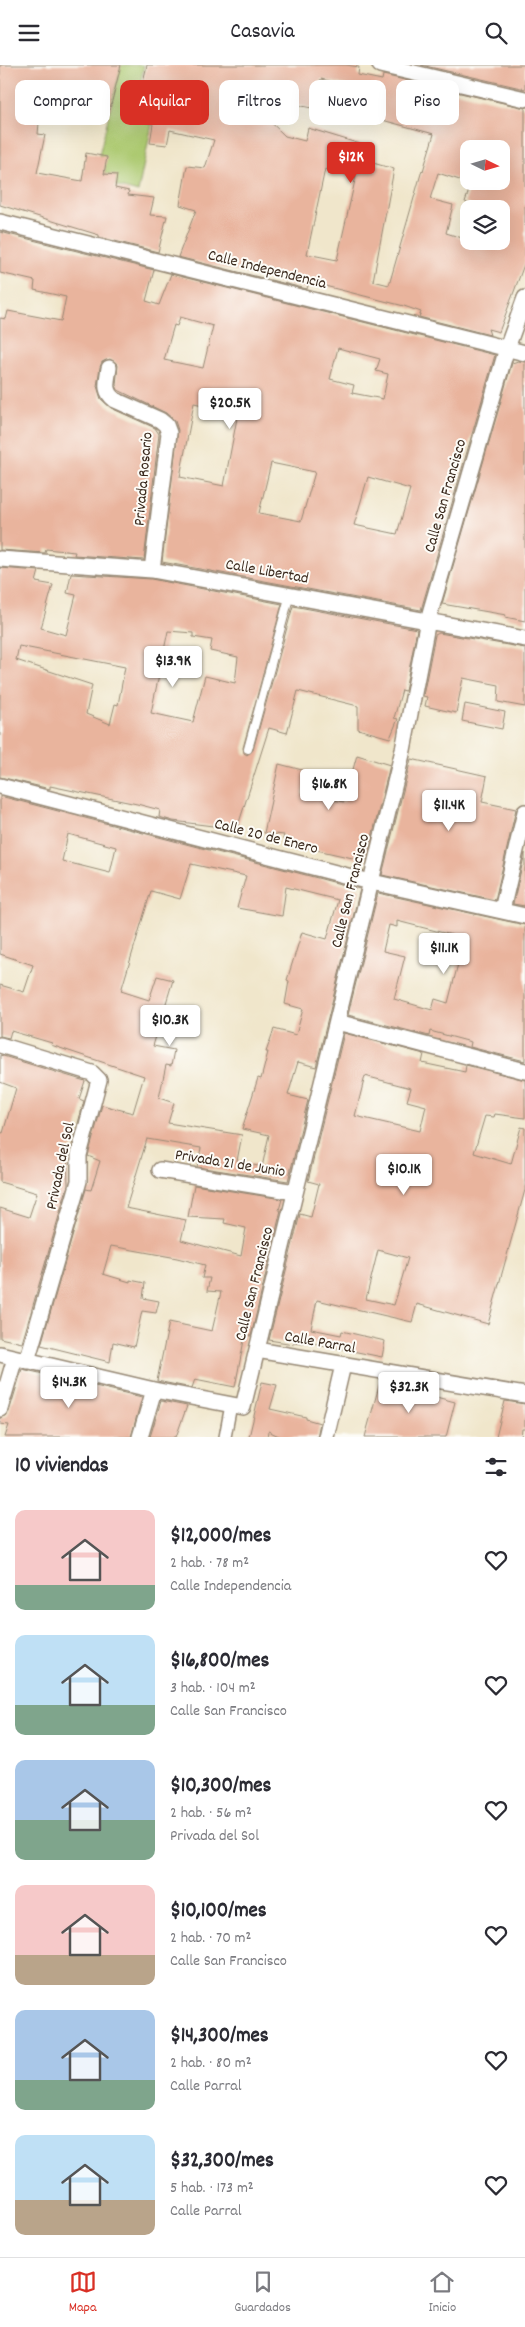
<!DOCTYPE html>
<html lang="es">
<head>
<meta charset="utf-8">
<style>
  body { margin:0; font-family:Dekko,sans-serif; background:#f7f7f7; color:#2b2b33; height:100vh; display:flex; flex-direction:column; font-size:19px; white-space:nowrap }
  * { box-sizing:border-box; margin:0 }
  p { font-size:16px; color:#7c7c81 }
  .icon { flex:none; width:28px; height:28px; fill:none; stroke:currentColor; stroke-width:2; stroke-linecap:round; stroke-linejoin:round }
  .map { position:relative; height:1372px; overflow:hidden }
  .drawer { display:flex; flex-direction:column; background:#fff; flex:1 }
  .drawer>* { flex:none }
  .banner { position:absolute; left:15px; top:15px; width:495px; height:45px; display:flex; gap:10px }
  .needle { width:32px; rotate:95deg }
  .fabs { position:absolute; left:460px; top:75px; display:grid; gap:10px }
  .fabs a { display:grid; place-items:center; width:50px; height:50px; border-radius:10px; background:#fff; box-shadow:0 5px 20px #0002; font-size:25px }
  .price { position:absolute; translate:-50% -42px; padding:0 11px; border-radius:5px; background:#fff; color:#222; font-size:16px; line-height:32px; filter:drop-shadow(0 1px 2px #0008) }
  .price::after { content:''; position:absolute; left:50%; top:30px; width:15px; height:11px; margin-left:-8px; background:inherit; clip-path:polygon(0 0,100% 0,50% 100%) }
  .price.active { background:#d93025; color:#fff }
  ul { padding:0; list-style:none }
  li { display:flex; align-items:center; gap:15px; height:125px; padding:0 15px }
  li span { display:grid; place-items:center; flex:none; width:140px; height:100px; border-radius:10px; color:#555 }
  li>.icon { margin-inline-start:auto }
  span .icon { width:60px; height:60px; fill:#fffc; stroke-width:1 }
  li b { font-size:21px }
  h2 { display:flex; justify-content:space-between; align-items:center; height:60px; padding:0 15px; font-size:21px }
  .pill { padding:0 18px; border-radius:10px; background:#fff; box-shadow:0 5px 20px #0002; font-size:18px; line-height:45px }
  .pill.active { background:#d93025; color:#fff }
  header { display:flex; justify-content:space-between; align-items:center; height:65px; padding:0 15px; background:#fff; font-size:22px; font-weight:600 }
  .menu { display:flex; justify-content:space-around; align-items:center; height:70px; border-top:1px solid #e1e1e2; background:#fff; font-size:14px; color:#7c7c81 }
  .menu a { display:grid; justify-items:center; gap:2px }
  .menu .active { color:#d93025 }
  .map>svg:first-child { display:block }
</style>
</head>
<body>
<header><svg class="icon" aria-label="menu" viewBox="0 0 24 24"><path d="M4 6h16M4 12h16M4 18h16"/></svg>Casavia<svg class="icon" aria-label="search" viewBox="0 0 24 24"><circle cx="10" cy="10" r="6"/><path d="M15 15l6 6"/></svg></header>
<div class="map">
<svg width="525" height="1372" viewBox="0 0 525 1372">
  <rect width="100%" height="100%" fill="#fdfcf7"/>
  <filter id="ink" filterUnits="userSpaceOnUse"><feTurbulence type="fractalNoise" baseFrequency=".02" numOctaves="2"/><feDisplacementMap in="SourceGraphic" scale="10" xChannelSelector="R" yChannelSelector="G"/><feConvolveMatrix kernelMatrix="1 2 1 2 8 2 1 2 1" color-interpolation-filters="sRGB"/></filter>
  <filter id="wash" filterUnits="userSpaceOnUse"><feTurbulence type="fractalNoise" baseFrequency=".0096" numOctaves="4" result="noise"/><feDisplacementMap in="SourceGraphic" scale="20" xChannelSelector="R" yChannelSelector="G"/><feGaussianBlur stdDeviation="1.12" result="paint"/><feColorMatrix in="noise" values="0 0 0 0 0 0 0 0 0 0 0 0 0 0 0 0 0 1.4 0 .05"/><feComposite in="paint" operator="in"/></filter>
  <g filter="url(#wash)">
    <rect width="100%" height="100%" fill="#f0e6cb"/>
    <!-- grass -->
    <path fill="#acc970" stroke="#747a47" d="M 121,0 L 144,0 L 134,55 L 152,59 L 138,127 L 116,121 L 116,110 L 104,109 L 106,92 L 99,90 Z"/>
    <g id="blocks">
      <!-- building -->
      <path fill="#e9b49d" fill-rule="evenodd" d="M 0,0 L 121,0 L 108,52 L 41,35 L 38,69 L 45,70 L 37,108 L 82,116 L 86,88 L 107,92 L 104,109 L 117,110 L 115,123 L 129,126 L 128,130 L 154,133 L 150,150 L 167,151 L 158,187 L 99,172 L 99,170 L 0,140 Z
        M 147,0 L 346,0 L 359,2 L 358,10 L 382,15 L 383,10 L 525,43 L 525,197 L 499,267 L 488,264 L 490,270 L 419,252 L 421,247 L 404,241 L 309,217 L 307,224 L 178,192 L 196,145 L 180,140 L 187,101 L 205,103 L 214,75 L 170,65 L 167,80 L 150,78 L 153,59 L 134,55 ZM 321,14 L 348,21 L 341,48 L 371,54 L 371,52 L 434,69 L 423,106 L 422,105 L 389,220 L 373,216 L 394,104 L 366,96 L 370,82 L 308,63 L 305,76 L 285,71 L 250,37 L 266,41 L 268,34 L 312,43 ZM 469,84 L 501,84 L 501,116 L 472,116 L 465,137 L 482,144 L 501,144 L 501,185 L 446,168 L 453,140 L 430,134 L 438,108 L 469,118 ZM 325,104 L 356,111 L 337,195 L 307,189 Z
        M 421,0 L 525,0 L 525,24 Z
        M 0,167 L 154,205 L 146,236 L 159,240 L 171,209 L 495,290 L 421,545 L 162,497 L 178,365 L 175,356 L 166,348 L 118,325 L 116,320 L 118,300 L 110,294 L 102,297 L 100,302 L 97,321 L 101,334 L 111,343 L 155,363 L 159,369 L 144,495 L 74,490 L 75,487 L 46,484 L 45,488 L 0,485 L 0,253 L 6,254 L 8,246 L 61,256 L 66,232 L 34,225 L 35,216 L 0,208 ZM 180,252 L 213,261 L 203,303 L 164,295 L 174,260 L 177,261 ZM 338,283 L 380,294 L 376,306 L 388,309 L 383,334 L 352,328 L 354,320 L 330,314 ZM 194,338 L 238,348 L 224,421 L 180,412 ZM 271,398 L 315,407 L 301,456 L 259,448 ZM 368,412 L 410,424 L 397,469 L 354,460 Z
        M 518,296 L 525,297 L 525,556 L 505,552 L 506,550 L 442,539 L 512,298 Z
        M 0,503 L 39,506 L 36,517 L 53,520 L 41,563 L 66,570 L 76,530 L 67,528 L 71,509 L 151,514 L 282,539 L 243,683 L 244,688 L 247,690 L 253,685 L 293,541 L 417,564 L 405,626 L 402,625 L 394,653 L 398,654 L 390,673 L 358,664 L 358,641 L 298,626 L 287,668 L 269,663 L 237,764 L 173,756 L 159,752 L 160,745 L 137,739 L 50,721 L 50,724 L 0,712 ZM 168,566 L 193,568 L 193,572 L 212,575 L 210,586 L 238,592 L 235,618 L 205,611 L 193,657 L 151,648 ZM 19,581 L 125,602 L 118,640 L 115,639 L 110,659 L 86,649 L 92,620 L 16,595 Z
        M 439,568 L 525,583 L 525,642 L 498,637 L 499,620 L 463,613 L 456,648 L 425,641 L 427,632 L 423,631 L 435,570 Z
        M 465,639 L 505,647 L 502,664 L 462,656 Z
        M 357,690 L 390,700 L 366,796 L 299,781 L 299,780 L 283,774 L 284,770 L 264,768 L 279,699 L 310,707 L 302,729 L 344,737 Z
        M 411,694 L 487,711 L 482,737 L 516,744 L 495,835 L 382,810 Z
        M 0,731 L 360,824 L 316,1002 L 298,997 L 288,1030 L 308,1035 L 288,1116 L 197,1102 L 201,1083 L 147,1074 L 126,1143 L 186,1155 L 181,1175 L 241,1191 L 246,1163 L 224,1158 L 225,1154 L 188,1152 L 194,1120 L 282,1134 L 279,1145 L 281,1145 L 251,1271 L 245,1270 L 235,1322 L 195,1314 L 192,1323 L 157,1316 L 169,1257 L 212,1266 L 221,1227 L 207,1226 L 210,1213 L 202,1213 L 205,1200 L 177,1193 L 111,1181 L 103,1209 L 130,1217 L 130,1215 L 145,1218 L 143,1233 L 159,1236 L 156,1248 L 142,1246 L 134,1282 L 113,1277 L 110,1297 L 41,1280 L 86,1124 L 91,1125 L 100,1096 L 88,1091 L 102,1040 L 133,1048 L 144,1011 L 51,980 L 52,978 L 11,966 L 9,973 L 0,971 L 0,920 L 24,927 L 33,900 L 0,889 ZM 68,769 L 116,782 L 110,808 L 62,796 ZM 191,799 L 246,811 L 237,843 L 282,851 L 286,822 L 338,835 L 327,874 L 302,867 L 287,915 L 289,916 L 285,939 L 303,944 L 296,970 L 274,964 L 266,987 L 268,987 L 261,1014 L 258,1013 L 242,1064 L 269,1070 L 262,1102 L 237,1096 L 242,1070 L 168,1058 L 174,1038 L 159,1033 L 166,1000 L 171,1001 L 174,985 L 153,981 L 173,915 L 157,911 L 149,935 L 121,926 L 151,826 L 180,834 Z
        M 525,788 L 525,841 L 513,839 Z
        M 378,828 L 525,860 L 525,996 L 470,982 L 471,977 L 430,966 L 429,971 L 348,950 ZM 397,856 L 452,870 L 446,892 L 459,895 L 448,938 L 435,934 L 432,945 L 394,934 L 405,891 L 383,886 L 389,860 L 397,862 Z
        M 344,968 L 424,989 L 422,998 L 465,1007 L 466,1000 L 525,1015 L 525,1053 L 495,1049 L 494,1052 L 485,1051 L 474,1088 L 511,1099 L 521,1062 L 525,1063 L 525,1125 L 488,1259 L 417,1239 L 412,1257 L 317,1235 L 311,1264 L 341,1270 L 342,1266 L 385,1276 L 382,1292 L 303,1276 L 303,1278 L 294,1277 L 294,1279 L 269,1275 L 300,1149 L 311,1152 L 319,1119 L 308,1116 ZM 365,1011 L 411,1023 L 407,1036 L 426,1041 L 420,1066 L 355,1051 ZM 378,1185 L 408,1193 L 394,1240 L 366,1234 Z
        M 0,990 L 85,1016 L 79,1034 L 84,1036 L 71,1084 L 67,1083 L 68,1120 L 22,1278 L 0,1273 L 0,1143 L 29,1152 L 37,1128 L 0,1117 L 0,1067 L 3,1068 L 16,1023 L 0,1017 Z
        M 22,1304 L 142,1332 L 131,1372 L 5,1372 L 9,1360 L 0,1359 L 0,1353 L 6,1351 L 9,1347 Z
        M 262,1317 L 277,1320 L 270,1344 L 306,1352 L 306,1354 L 320,1358 L 317,1372 L 281,1372 L 268,1366 L 267,1372 L 249,1372 Z
        M 380,1317 L 455,1337 L 446,1372 L 365,1372 Z
        M 161,1336 L 187,1341 L 176,1372 L 150,1372 Z
        M 505,1336 L 525,1339 L 525,1364 L 522,1364 L 521,1372 L 496,1372 Z"/>
    </g>
  </g>
  <g filter="url(#ink)">
    <use href="#blocks" fill-opacity="0" stroke="#968874" stroke-width="1"/>
    <g fill="none" stroke-linecap="round" stroke-linejoin="round">
      <!-- service casing -->
      <g stroke="#968874" stroke-width="10">
        <path id="service" d="M 248,684 L 290,529"/>
      </g>
      <!-- pedestrian casing -->
      <g stroke="#968874" stroke-width="14">
        <path id="pedestrian" d="M 225,1372 L 231,1340"/>
      </g>
      <!-- minor casing -->
      <g stroke="#968874" stroke-width="18">
        <path id="minor" d="M 380,0 L 525,34
          M 0,157 L 525,288
          M 109,303 C 107,317 103,326 115,335 L 160,355 L 166,360 L 169,368 L 152,505
          M 0,494 L 152,505 L 525,574
          M 0,721 L 363,815 L 525,851
          M 502,845 L 525,747
          M 337,957 L 525,1006
          M 0,980 L 92,1008 L 99,1015 L 79,1090 L 79,1116 L 27,1296
          M 160,1105 L 295,1127
          M 257,1285 L 525,1330
          M 0,1289 L 154,1325 L 243,1342 L 403,685 L 428,555 L 507,283 L 525,233
          M 0,1344 L 15,1293
          M 140,1372 L 154,1325
          M 326,1372 L 343,1300"/>
      </g>
      <!-- service -->
      <use href="#service" stroke="#fff" stroke-width="8"/>
      <!-- pedestrian -->
      <use href="#pedestrian" stroke="#fff" stroke-width="11"/>
      <!-- minor -->
      <use href="#minor" stroke="#fff" stroke-width="15"/>
    </g>
  </g>
  <g text-anchor="middle" dominant-baseline="central" stroke-width="4" stroke-linejoin="round" paint-order="stroke">
    <!-- street labels -->
    <g font-size="16" fill="#3b2a1e" stroke="#fdfcf7">
      <text transform="translate(267 205) rotate(14)">Calle Independencia</text>
      <text transform="translate(144 414) rotate(-85)">Privada Rosario</text>
      <text transform="translate(446 431) rotate(-74)">Calle San Francisco</text>
      <text transform="translate(267 507) rotate(10)">Calle Libertad</text>
      <text transform="translate(266 772) rotate(14)">Calle 20 de Enero</text>
      <text transform="translate(351 826) rotate(-76)">Calle San Francisco</text>
      <text transform="translate(230 1099) rotate(9)">Privada 21 de Junio</text>
      <text transform="translate(61 1101) rotate(-78)">Privada del Sol</text>
      <text transform="translate(255 1219) rotate(-76)">Calle San Francisco</text>
      <text transform="translate(320 1278) rotate(10)">Calle Parral</text>
    </g>
  </g>
</svg>
<div class="fabs">
<a><svg class="needle" viewBox="-14 -14 28 28"><path d="M0-13l5 13h-10z" fill="#e53935"/><path d="M0 13l5-13h-10z" fill="#7c7c81"/></svg></a>
<a><svg class="icon" aria-label="layers" viewBox="0 0 24 24"><path d="M12 4l9 5-9 5-9-5zM3 14l9 5 9-5"/></svg></a>
</div>
<b class="price active" style="left:351px;top:119px">$12K</b>
<b class="price" style="left:230px;top:365px">$20.5K</b>
<b class="price" style="left:173px;top:623px">$13.9K</b>
<b class="price" style="left:329px;top:746px">$16.8K</b>
<b class="price" style="left:449px;top:767px">$11.4K</b>
<b class="price" style="left:444px;top:910px">$11.1K</b>
<b class="price" style="left:170px;top:982px">$10.3K</b>
<b class="price" style="left:404px;top:1131px">$10.1K</b>
<b class="price" style="left:69px;top:1344px">$14.3K</b>
<b class="price" style="left:409px;top:1349px">$32.3K</b>
<div class="banner">
<a class="pill">Comprar</a>
<a class="pill active">Alquilar</a>
<a class="pill">Filtros</a>
<a class="pill">Nuevo</a>
<a class="pill">Piso</a>
</div>
</div>
<section class="drawer">
<h2>10 viviendas<svg class="icon" aria-label="filters" viewBox="0 0 24 24"><path d="M4 7h16M4 17h16"/><circle cx="9" cy="7" r="2"/><circle cx="15" cy="17" r="2"/></svg></h2>
<ul>
<li><span style="background:linear-gradient(#f6c9c9 75%,#7fa58c 0)"><svg class="icon" aria-label="home" viewBox="0 0 24 24"><path d="M3 11l9-7 9 7M6 9v11h12V9"/></svg></span><div><b>$12,000/mes</b><p>2 hab. · 78 m²</p><p>Calle Independencia</p></div><svg class="icon" aria-label="heart" viewBox="0 0 24 24"><path d="M12 20l-8-8c-3-5 5-10 8-4 3-6 11-1 8 4z"/></svg></li>
<li><span style="background:linear-gradient(#bfe0f5 70%,#7fa58c 0)"><svg class="icon" aria-label="home" viewBox="0 0 24 24"><path d="M3 11l9-7 9 7M6 9v11h12V9"/></svg></span><div><b>$16,800/mes</b><p>3 hab. · 104 m²</p><p>Calle San Francisco</p></div><svg class="icon" aria-label="heart" viewBox="0 0 24 24"><path d="M12 20l-8-8c-3-5 5-10 8-4 3-6 11-1 8 4z"/></svg></li>
<li><span style="background:linear-gradient(#a9c7e8 60%,#7fa58c 0)"><svg class="icon" aria-label="home" viewBox="0 0 24 24"><path d="M3 11l9-7 9 7M6 9v11h12V9"/></svg></span><div><b>$10,300/mes</b><p>2 hab. · 56 m²</p><p>Privada del Sol</p></div><svg class="icon" aria-label="heart" viewBox="0 0 24 24"><path d="M12 20l-8-8c-3-5 5-10 8-4 3-6 11-1 8 4z"/></svg></li>
<li><span style="background:linear-gradient(#f6c9c9 70%,#b9a48a 0)"><svg class="icon" aria-label="home" viewBox="0 0 24 24"><path d="M3 11l9-7 9 7M6 9v11h12V9"/></svg></span><div><b>$10,100/mes</b><p>2 hab. · 70 m²</p><p>Calle San Francisco</p></div><svg class="icon" aria-label="heart" viewBox="0 0 24 24"><path d="M12 20l-8-8c-3-5 5-10 8-4 3-6 11-1 8 4z"/></svg></li>
<li><span style="background:linear-gradient(#a9c7e8 70%,#7fa58c 0)"><svg class="icon" aria-label="home" viewBox="0 0 24 24"><path d="M3 11l9-7 9 7M6 9v11h12V9"/></svg></span><div><b>$14,300/mes</b><p>2 hab. · 80 m²</p><p>Calle Parral</p></div><svg class="icon" aria-label="heart" viewBox="0 0 24 24"><path d="M12 20l-8-8c-3-5 5-10 8-4 3-6 11-1 8 4z"/></svg></li>
<li><span style="background:linear-gradient(#bfe0f5 65%,#b9a48a 0)"><svg class="icon" aria-label="home" viewBox="0 0 24 24"><path d="M3 11l9-7 9 7M6 9v11h12V9"/></svg></span><div><b>$32,300/mes</b><p>5 hab. · 173 m²</p><p>Calle Parral</p></div><svg class="icon" aria-label="heart" viewBox="0 0 24 24"><path d="M12 20l-8-8c-3-5 5-10 8-4 3-6 11-1 8 4z"/></svg></li>
</ul>
</section>
<nav class="menu">
<a class="active"><svg class="icon" aria-label="map" viewBox="0 0 24 24"><path d="M3 6l6-2 6 2 6-2v14l-6 2-6-2-6 2zM9 4v14M15 6v14"/></svg>Mapa</a>
<a><svg class="icon" aria-label="saved" viewBox="0 0 24 24"><path d="M7 4h10v16l-5-4-5 4z"/></svg>Guardados</a>
<a><svg class="icon" aria-label="home" viewBox="0 0 24 24"><path d="M3 11l9-7 9 7M6 9v11h12V9"/></svg>Inicio</a>
</nav>
</body>
</html>
